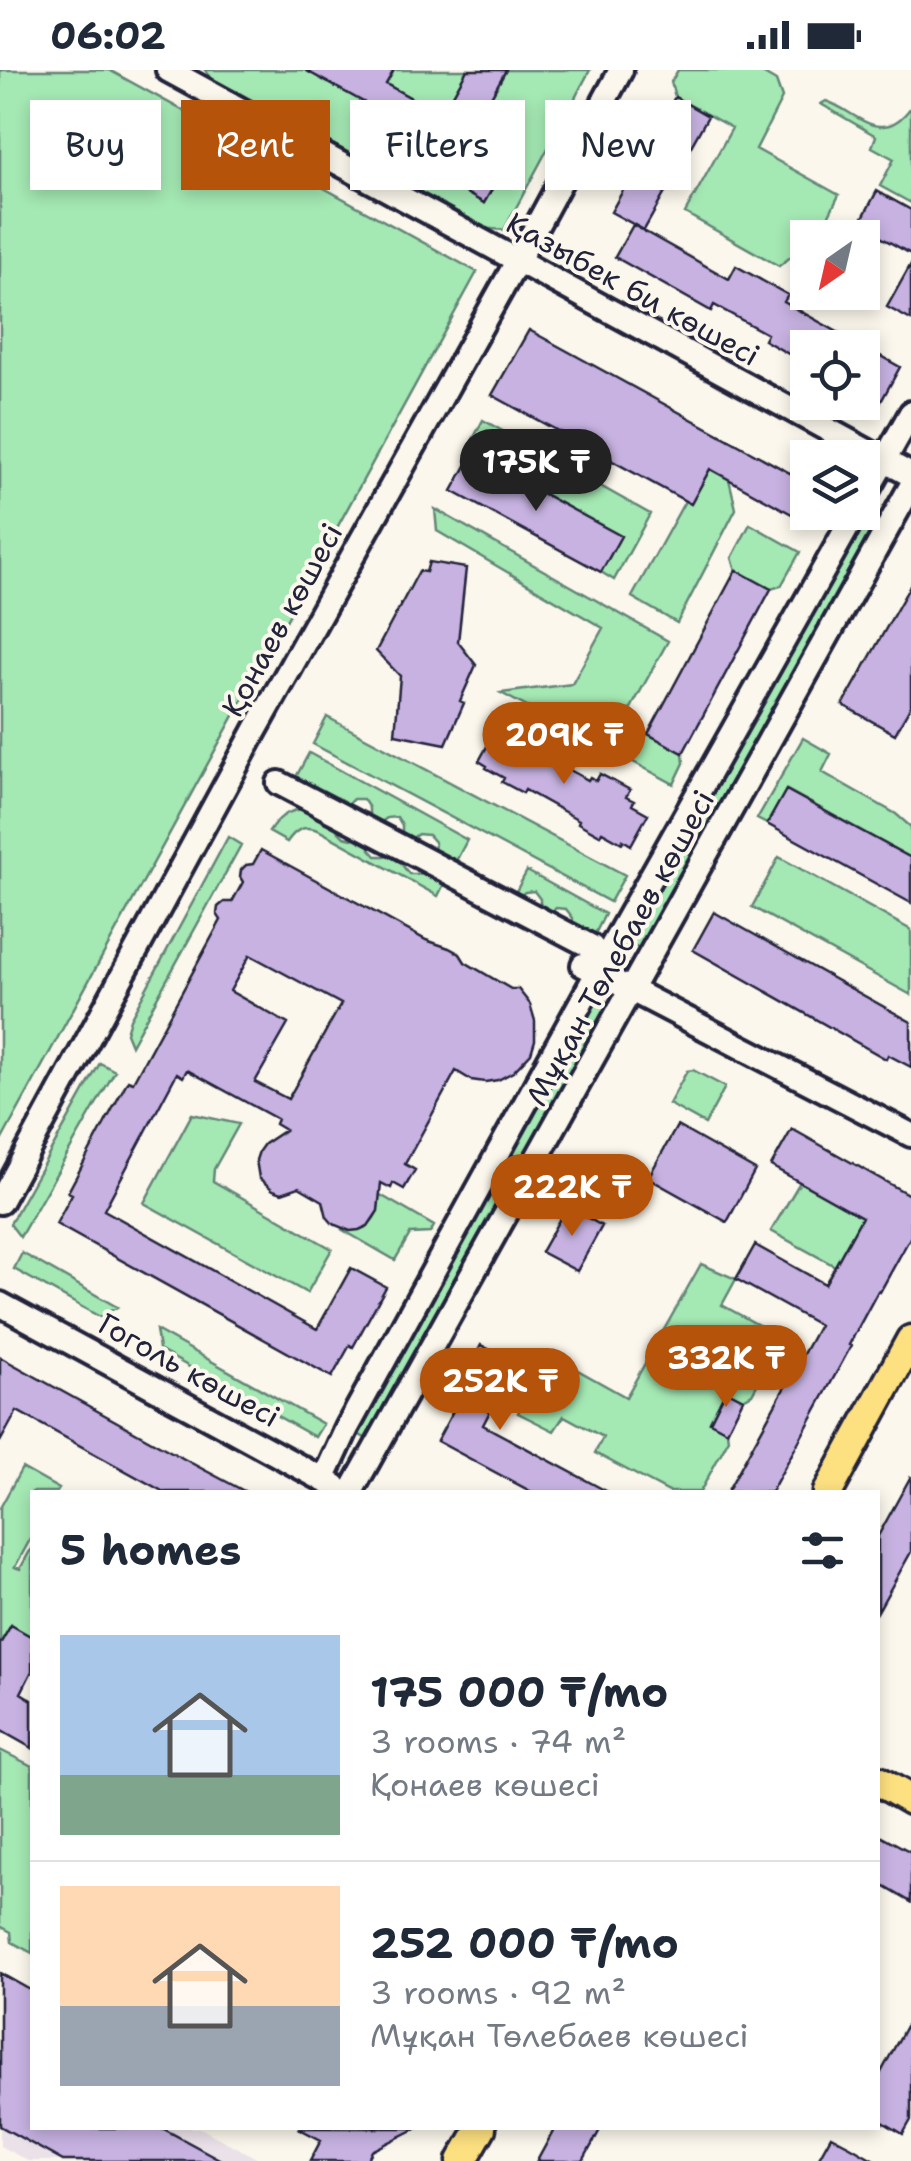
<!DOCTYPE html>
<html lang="en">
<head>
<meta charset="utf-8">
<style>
  body { margin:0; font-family:"Shantell Sans",sans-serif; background:#f6f6f7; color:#1f2937; height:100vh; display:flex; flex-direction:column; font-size:38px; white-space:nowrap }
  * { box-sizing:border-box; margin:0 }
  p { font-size:32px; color:#747a83 }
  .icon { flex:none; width:55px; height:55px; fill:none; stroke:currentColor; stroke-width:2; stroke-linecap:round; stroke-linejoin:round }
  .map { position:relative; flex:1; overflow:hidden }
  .drawer { position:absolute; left:30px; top:1420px; width:850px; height:640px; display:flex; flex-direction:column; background:#fff; border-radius:0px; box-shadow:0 5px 15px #0003 }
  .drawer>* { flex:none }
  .top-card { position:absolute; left:30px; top:30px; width:852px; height:90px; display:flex; gap:20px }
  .needle { width:65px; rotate:214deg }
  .tools { position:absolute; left:790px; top:150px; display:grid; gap:20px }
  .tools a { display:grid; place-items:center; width:90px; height:90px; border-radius:0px; background:#fff; box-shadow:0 5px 15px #0003; font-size:50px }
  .price { position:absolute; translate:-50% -85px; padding:0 22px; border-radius:35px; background:#b45309; color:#fff; font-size:32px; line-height:65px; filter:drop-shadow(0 2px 5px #0008) }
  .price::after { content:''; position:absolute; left:50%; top:60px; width:30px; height:22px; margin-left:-15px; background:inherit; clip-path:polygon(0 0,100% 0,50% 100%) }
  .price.current { background:#222; color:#fff }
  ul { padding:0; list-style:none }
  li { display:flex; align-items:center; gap:30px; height:250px; padding:0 30px }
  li+li { border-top:2px solid #e0e1e3 }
  li span { display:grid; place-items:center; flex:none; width:280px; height:200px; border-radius:0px; color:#555 }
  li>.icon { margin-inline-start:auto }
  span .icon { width:120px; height:120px; fill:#fffc; stroke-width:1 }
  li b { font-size:42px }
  h2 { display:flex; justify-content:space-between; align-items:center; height:120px; padding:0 30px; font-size:42px }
  .chip { padding:0 35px; border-radius:0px; background:#fff; box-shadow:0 5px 15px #0003; font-size:35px; line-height:90px }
  .chip.current { background:#b45309; color:#fff }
  .status { display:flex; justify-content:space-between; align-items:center; height:70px; padding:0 50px; background:#fff; direction:ltr }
  .status svg { height:28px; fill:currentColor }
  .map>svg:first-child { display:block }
</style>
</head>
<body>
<div class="status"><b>06:02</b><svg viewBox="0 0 49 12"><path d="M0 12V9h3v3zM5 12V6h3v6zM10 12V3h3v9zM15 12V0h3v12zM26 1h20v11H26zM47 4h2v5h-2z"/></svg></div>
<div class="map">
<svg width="911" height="2091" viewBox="0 0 911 2091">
  <rect width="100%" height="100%" fill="#fbf7ec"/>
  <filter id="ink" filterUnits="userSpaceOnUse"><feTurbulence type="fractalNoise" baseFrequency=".01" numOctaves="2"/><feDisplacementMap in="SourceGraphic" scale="20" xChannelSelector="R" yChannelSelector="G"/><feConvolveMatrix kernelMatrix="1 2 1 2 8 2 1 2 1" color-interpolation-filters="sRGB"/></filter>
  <g filter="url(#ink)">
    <!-- built -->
    <path fill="#ebe2e9" d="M 0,1949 L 32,1967 L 32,2058 L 200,2058 L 262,2091 L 28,2091 L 0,2076 Z"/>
    <!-- green -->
    <path fill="#a4e8b3" stroke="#638577" stroke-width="2.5" d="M 0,0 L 109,0 L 477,202 L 0,1073 Z
      M 205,0 L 305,0 L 460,85 L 446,111 L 484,133 L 516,77 L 476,54 L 506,0 L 590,0 L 504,160 L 478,158 L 218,16 Z
      M 394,0 L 467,0 L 442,45 L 386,14 Z
      M 678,0 L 757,0 L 776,11 L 782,28 L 756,79 L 839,125 L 821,161 L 831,167 L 808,168 L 807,181 L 802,178 L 779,196 L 685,143 L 732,58 L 675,27 L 671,12 Z
      M 826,31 C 855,40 881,79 911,37 L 911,133 L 880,116 L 894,89 L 872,77 L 876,66 L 821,34 Z
      M 483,350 L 650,444 L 614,510 L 601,502 L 620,466 L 472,385 L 469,377 Z
      M 710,399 L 729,409 L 736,439 L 677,553 L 632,527 L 685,431 L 691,433 Z
      M 863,438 L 891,451 L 652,884 L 617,868 Z
      M 435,439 L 668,571 L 608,680 L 501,623 L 572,614 L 603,558 L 437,461 Z
      M 750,454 L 800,482 L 781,516 L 771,519 L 736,500 L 732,488 Z
      M 327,647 L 625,805 L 610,832 L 313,674 Z
      M 648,664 L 683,683 L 684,693 L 674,714 L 624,687 L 636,665 Z
      M 803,668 L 831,684 L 822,702 L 896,744 L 911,757 L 911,788 L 787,720 L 767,754 L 757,749 Z
      M 309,683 L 467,770 L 455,793 L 434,782 L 435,773 L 428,765 L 418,764 L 411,769 L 402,765 L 402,755 L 397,747 L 387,748 L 380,753 L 369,747 L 369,738 L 363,729 L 353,729 L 347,735 L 296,707 Z
      M 303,739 L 312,741 L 337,752 L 337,760 L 344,767 L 352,769 L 360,765 L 370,771 L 370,779 L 376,786 L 385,786 L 392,782 L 402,787 L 403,796 L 409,804 L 419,804 L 425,799 L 446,810 L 438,826 L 318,760 C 304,755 296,759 287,772 L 269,762 C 278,748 286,741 303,739 Z
      M 228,767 L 241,775 L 131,975 L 126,963 L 130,949 Z
      M 779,787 L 911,860 L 911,925 L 752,837 Z
      M 527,801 L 605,844 L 593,868 L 572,856 L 573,848 L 566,839 L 556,838 L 549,844 L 540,839 L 540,829 L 534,821 L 525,822 L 518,827 L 514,825 Z
      M 587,920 L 620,940 L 376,1374 L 347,1358 Z
      M 100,993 L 115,1001 L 20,1167 L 10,1154 Z
      M 693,1000 L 725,1017 L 705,1054 L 669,1034 L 687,1001 Z
      M 192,1044 L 239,1054 L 214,1099 L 213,1111 L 332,1179 L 307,1223 L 144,1133 Z
      M 800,1112 L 862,1147 L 835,1196 L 771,1161 Z
      M 377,1123 L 434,1156 L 430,1163 L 410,1164 L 395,1190 L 341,1159 C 365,1165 383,1148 377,1123 Z
      M 22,1183 L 117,1237 L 100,1247 L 14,1199 Z
      M 701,1194 L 736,1209 L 722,1235 L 782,1268 L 752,1324 L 743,1329 L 726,1321 L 710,1351 L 727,1361 L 728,1370 L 700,1422 L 669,1422 L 595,1383 L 603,1367 L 564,1346 L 554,1361 L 518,1343 L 549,1284 L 626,1327 Z
      M 156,1260 L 323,1354 L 315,1367 L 159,1280 Z
      M 22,1398 L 59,1419 L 57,1422 L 32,1422 L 32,1466 L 15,1497 L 20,1499 L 32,1477 L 32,1567 L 11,1556 L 0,1574 L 0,1438 Z
      M 0,1680 L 32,1696 L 32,1883 L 12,1872 L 11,1862 L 0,1856 Z"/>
    <!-- building -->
    <path fill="#c7b2e1" stroke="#22223b" stroke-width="2.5" fill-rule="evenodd" d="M 305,0 L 394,0 L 386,14 L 442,45 L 467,0 L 506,0 L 476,54 L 516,77 L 484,133 L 445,111 L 460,85 Z
      M 675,27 L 708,46 L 644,160 L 611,142 Z
      M 877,121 L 911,140 L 911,184 L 859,155 Z
      M 633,155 L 729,209 L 736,196 L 788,225 L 784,232 L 900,297 L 879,335 L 862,326 L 862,278 L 808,278 L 808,295 L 764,270 L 767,264 L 714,235 L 711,241 L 615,187 Z
      M 911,194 L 911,250 L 887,237 Z
      M 529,260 L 808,413 L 808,453 L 710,399 L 691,434 L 492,325 Z
      M 472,385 L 621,466 L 601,502 L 452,421 Z
      M 429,492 L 466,498 L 458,572 L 476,595 L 460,631 L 464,633 L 446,674 L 395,664 L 400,606 L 376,581 L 419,501 L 426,502 Z
      M 736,500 L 771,519 L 683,683 L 648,664 Z
      M 911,514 L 911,635 L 895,664 L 843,635 Z
      M 496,660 L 512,668 L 513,665 L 521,669 L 524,663 L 552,679 L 549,685 L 556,689 L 555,692 L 588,710 L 590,707 L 596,711 L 600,704 L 630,720 L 626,727 L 634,731 L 632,735 L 648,744 L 631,775 L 623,770 L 622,773 L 602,762 L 600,765 L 578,753 L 579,750 L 525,720 L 523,723 L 502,712 L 504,708 L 486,698 L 487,696 L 479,691 Z
      M 786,720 L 911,788 L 911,833 L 767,754 Z
      M 261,780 L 426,870 L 449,878 L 460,884 L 465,892 L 511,919 L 518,919 L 530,934 L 535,951 L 535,970 L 531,983 L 513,1002 L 498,1010 L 485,1012 L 471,1010 L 456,1001 L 405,1094 L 415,1100 L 404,1119 L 393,1113 L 391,1118 L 381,1113 L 378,1141 L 368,1156 L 359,1160 L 350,1161 L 333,1154 L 327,1147 L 323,1131 L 299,1117 L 282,1123 L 273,1120 L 259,1108 L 256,1090 L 259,1081 L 264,1074 L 285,1060 L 275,1054 L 277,1049 L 187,1000 L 183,1007 L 177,1003 L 104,1140 L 317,1259 L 351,1198 L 386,1217 L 353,1277 L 350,1275 L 332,1307 L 56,1154 L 72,1124 L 68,1122 L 128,1010 L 133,1012 L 221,850 L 217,844 L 218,837 L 224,832 L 232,832 L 243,812 L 240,807 L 241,800 L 246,795 L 253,794 ZM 250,885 L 341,934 L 288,1029 L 255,1012 L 288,954 L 230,921 Z
      M 714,842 L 911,952 L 911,997 L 888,985 L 886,989 L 693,880 Z
      M 677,1056 L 755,1100 L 727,1152 L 648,1108 Z
      M 792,1059 L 911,1126 L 911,1166 L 880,1222 L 878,1221 L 849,1275 L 851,1276 L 771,1422 L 727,1422 L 819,1255 L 736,1209 L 755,1175 L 825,1214 L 862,1147 L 771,1096 Z
      M 567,1136 L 602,1156 L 577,1201 L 541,1182 Z
      M 481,1275 L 515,1293 L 483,1355 L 608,1422 L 532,1422 L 437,1371 L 454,1339 L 449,1337 Z
      M 0,1287 L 195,1395 L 246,1422 L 164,1422 L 17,1341 L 0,1372 Z
      M 726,1320 L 743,1329 L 727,1361 L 710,1352 Z
      M 911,1406 L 911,1482 L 878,1541 L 878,1466 Z
      M 11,1555 L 32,1567 L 32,1601 L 21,1623 L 32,1630 L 32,1678 L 0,1660 L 0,1574 Z
      M 878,1764 L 911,1782 L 911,1832 L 878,1813 Z
      M 0,1903 L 32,1921 L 32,2058 L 162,2058 L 223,2091 L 63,2091 L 0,2056 Z
      M 911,1947 L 911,2050 L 903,2064 L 878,2049 L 878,2008 Z
      M 298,2058 L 417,2058 L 372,2081 L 367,2091 L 310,2091 L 321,2070 Z
      M 555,2058 L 601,2058 L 583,2091 L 537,2091 Z
      M 831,2066 L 850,2076 L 876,2091 L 817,2091 Z"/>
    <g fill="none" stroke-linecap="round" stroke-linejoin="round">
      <!-- minor casing -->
      <g stroke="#22223b" stroke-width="30">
        <path id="minor" d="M 168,0 L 911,405
          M 862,430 L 911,343
          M 279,713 L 592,877
          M 583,895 L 911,1065
          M 0,1132 L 255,661 L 528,172 L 621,0
          M 0,1234 L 335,1416
          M 323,1410 L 347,1358 L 608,883 L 856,442
          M 351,1422 L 911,416"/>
      </g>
      <!-- major casing -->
      <g stroke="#22223b" stroke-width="35">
        <path id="major" d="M 828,1422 L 911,1270
          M 878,1711 L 911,1730
          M 462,2091 L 481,2058"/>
      </g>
      <!-- minor -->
      <use href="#minor" stroke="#fbf7ec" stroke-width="22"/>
      <!-- major -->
      <use href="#major" stroke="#fde080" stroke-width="28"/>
    </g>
  </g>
  <g text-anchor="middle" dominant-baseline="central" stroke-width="8" stroke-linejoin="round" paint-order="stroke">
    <!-- street labels -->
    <g font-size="30" fill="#22223b" stroke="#fbf7ec">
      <text transform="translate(633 219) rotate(29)">Қазыбек би көшесі</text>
      <text transform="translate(282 550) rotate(-61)">Қонаев көшесі</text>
      <text transform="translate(620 878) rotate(-61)">Мұқан Төлебаев көшесі</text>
      <text transform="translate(189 1300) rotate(29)">Гоголь көшесі</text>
    </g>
  </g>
</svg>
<div class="tools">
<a><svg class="needle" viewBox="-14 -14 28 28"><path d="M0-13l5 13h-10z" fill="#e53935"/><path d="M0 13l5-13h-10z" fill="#747a83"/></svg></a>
<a><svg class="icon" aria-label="locate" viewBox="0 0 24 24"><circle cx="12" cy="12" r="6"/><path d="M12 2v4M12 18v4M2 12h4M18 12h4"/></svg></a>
<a><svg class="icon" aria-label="layers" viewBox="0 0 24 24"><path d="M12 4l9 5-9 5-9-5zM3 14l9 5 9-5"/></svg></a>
</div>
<b class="price current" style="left:536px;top:444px">175K ₸</b>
<b class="price" style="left:564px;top:717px">209K ₸</b>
<b class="price" style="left:572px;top:1169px">222K ₸</b>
<b class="price" style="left:726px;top:1340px">332K ₸</b>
<b class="price" style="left:500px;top:1363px">252K ₸</b>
<div class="top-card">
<a class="chip">Buy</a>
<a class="chip current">Rent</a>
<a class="chip">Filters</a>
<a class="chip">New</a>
</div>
<section class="drawer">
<h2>5 homes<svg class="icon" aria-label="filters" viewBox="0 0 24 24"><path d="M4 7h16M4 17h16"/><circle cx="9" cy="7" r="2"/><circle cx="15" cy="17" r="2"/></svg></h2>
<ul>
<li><span style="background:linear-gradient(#a9c7e8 70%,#7fa58c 0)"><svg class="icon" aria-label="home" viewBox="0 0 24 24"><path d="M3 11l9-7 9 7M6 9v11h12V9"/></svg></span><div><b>175 000 ₸/mo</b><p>3 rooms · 74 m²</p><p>Қонаев көшесі</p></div></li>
<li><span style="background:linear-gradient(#ffd9b3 60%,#9aa5b1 0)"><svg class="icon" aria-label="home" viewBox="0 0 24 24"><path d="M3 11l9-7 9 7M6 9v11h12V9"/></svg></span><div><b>252 000 ₸/mo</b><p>3 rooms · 92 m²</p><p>Мұқан Төлебаев көшесі</p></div></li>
</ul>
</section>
</div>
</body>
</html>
